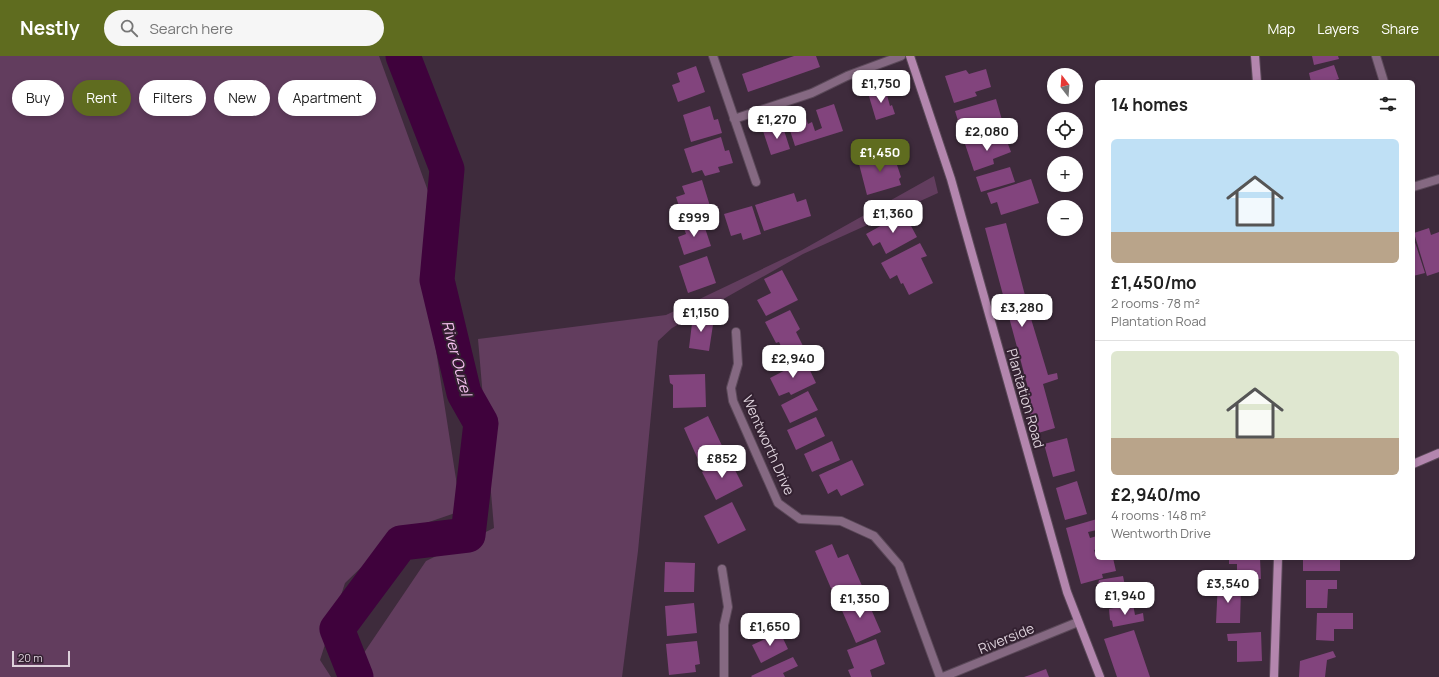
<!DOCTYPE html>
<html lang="en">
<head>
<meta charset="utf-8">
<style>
  body { margin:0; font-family:Manrope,sans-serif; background:#f6f6f6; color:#222; height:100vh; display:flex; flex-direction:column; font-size:15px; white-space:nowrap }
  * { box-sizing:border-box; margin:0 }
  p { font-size:13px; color:#767676 }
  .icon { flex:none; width:22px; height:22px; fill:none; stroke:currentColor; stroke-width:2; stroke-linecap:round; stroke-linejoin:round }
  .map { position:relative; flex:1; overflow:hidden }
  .sheet { position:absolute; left:1095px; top:24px; width:320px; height:480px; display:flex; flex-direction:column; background:#fff; border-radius:6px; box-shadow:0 2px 6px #0003 }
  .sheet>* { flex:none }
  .hud { position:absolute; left:12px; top:24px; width:380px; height:36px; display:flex; gap:8px }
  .needle { width:26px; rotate:343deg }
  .buttons { position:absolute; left:1047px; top:12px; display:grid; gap:8px }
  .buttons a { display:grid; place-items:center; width:36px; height:36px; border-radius:50%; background:#fff; box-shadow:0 2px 6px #0003; font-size:20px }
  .scale { position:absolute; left:12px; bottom:10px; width:58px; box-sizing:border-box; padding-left:4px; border:2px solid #ddd1db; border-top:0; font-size:11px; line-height:14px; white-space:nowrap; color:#ddd1db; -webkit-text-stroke:3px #332131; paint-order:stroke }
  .price { position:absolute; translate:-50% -34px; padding:0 9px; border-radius:8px; background:#fff; color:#222; font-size:13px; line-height:26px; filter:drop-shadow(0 1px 2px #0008) }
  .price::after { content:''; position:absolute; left:50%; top:24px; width:12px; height:9px; margin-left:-6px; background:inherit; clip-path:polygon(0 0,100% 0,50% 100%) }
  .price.active { background:#5f6c1f; color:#fff }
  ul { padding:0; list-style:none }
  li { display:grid; align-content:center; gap:8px; height:212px; padding:0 16px }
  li+li { border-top:1px solid #e0e0e0 }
  li span { display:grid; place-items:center; height:124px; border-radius:6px; color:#555 }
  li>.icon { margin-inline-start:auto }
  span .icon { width:72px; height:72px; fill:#fffc; stroke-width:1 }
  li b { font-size:17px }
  h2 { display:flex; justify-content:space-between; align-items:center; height:48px; padding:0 16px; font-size:17px }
  .pill { padding:0 14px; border-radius:18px; background:#fff; box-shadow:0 2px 6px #0003; font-size:14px; line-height:36px }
  .pill.active { background:#5f6c1f; color:#fff }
  header { display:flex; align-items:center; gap:24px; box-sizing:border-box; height:56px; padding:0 20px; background:#5f6c1f; color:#fff }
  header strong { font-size:19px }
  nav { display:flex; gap:22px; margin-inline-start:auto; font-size:14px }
  .search { width:280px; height:36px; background:#f6f6f6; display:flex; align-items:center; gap:10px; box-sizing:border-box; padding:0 14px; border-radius:22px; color:#767676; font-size:15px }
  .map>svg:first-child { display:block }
</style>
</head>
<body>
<header>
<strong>Nestly</strong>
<div class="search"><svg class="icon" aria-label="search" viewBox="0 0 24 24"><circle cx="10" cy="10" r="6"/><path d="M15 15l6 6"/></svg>Search here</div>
<nav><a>Map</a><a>Layers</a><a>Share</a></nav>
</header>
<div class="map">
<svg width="1439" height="621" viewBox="0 0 1439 621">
  <rect width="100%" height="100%" fill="#3e2b3c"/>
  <!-- green -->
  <path fill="#623d5e" d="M 0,0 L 379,0 L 428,135 L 425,224 L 461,455 L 397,477 L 345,527 L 320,604 L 331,621 L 0,621 Z
    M 934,120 L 938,137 L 803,198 L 672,272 L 658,285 L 638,495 L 622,621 L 366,621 L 355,610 L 426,505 L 494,472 L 478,283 L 666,259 L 802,194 Z"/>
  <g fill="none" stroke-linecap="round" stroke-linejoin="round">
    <!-- river -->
    <path stroke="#3f023c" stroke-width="35" d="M 356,621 L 337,573 L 401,487 L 468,479 L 481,367 L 464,337 L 437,224 L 447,113 L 403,0"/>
  </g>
  <!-- building -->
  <path fill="#82447d" d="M 794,0 L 816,0 L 820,11 L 748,36 L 742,18 Z
    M 1312,0 L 1338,0 L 1339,3 L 1314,9 Z
    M 1334,9 L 1339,23 L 1329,26 L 1311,26 L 1309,17 Z
    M 696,10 L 705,36 L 678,46 L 672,29 L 680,26 L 677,17 Z
    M 986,13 L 991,31 L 975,36 L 977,40 L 954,47 L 945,20 L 966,14 L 969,18 Z
    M 885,32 L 890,50 L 892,49 L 895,58 L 876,64 L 868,37 Z
    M 996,43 L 1002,64 L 984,69 L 986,75 L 963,81 L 955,55 Z
    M 834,48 L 843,75 L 795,90 L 787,65 L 805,59 L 808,68 L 812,66 L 815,75 L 822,72 L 816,54 Z
    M 710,50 L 714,64 L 718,63 L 722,77 L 691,86 L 683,59 Z
    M 782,68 L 790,93 L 771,99 L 763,75 Z
    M 1005,80 L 1011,96 L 993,103 L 994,108 L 974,115 L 965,88 L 989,81 L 991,86 Z
    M 721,81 L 725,95 L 729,94 L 733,107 L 718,111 L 720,116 L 705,120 L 702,114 L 692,117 L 684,93 Z
    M 892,94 L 901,121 L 899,123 L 901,129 L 867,139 L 859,108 L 867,102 Z
    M 1010,111 L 1015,126 L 981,136 L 976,121 Z
    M 1031,123 L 1039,147 L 1001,159 L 997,146 L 991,148 L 987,137 Z
    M 702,124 L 710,150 L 682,159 L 676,141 L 685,138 L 682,130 Z
    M 794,137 L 797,146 L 806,143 L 811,160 L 764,175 L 755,149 Z
    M 752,150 L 761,178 L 743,184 L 741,177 L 731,180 L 724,158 Z
    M 904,157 L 917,181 L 886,198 L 880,186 L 873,190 L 866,178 Z
    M 702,163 L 711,190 L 684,199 L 678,181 L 686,178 L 683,170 Z
    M 1006,167 L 1032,266 L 1048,319 L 1057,317 L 1058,323 L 1043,328 L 1055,372 L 1035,378 L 1023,333 L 1028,332 L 985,172 Z
    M 1429,172 L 1431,179 L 1439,176 L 1439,216 L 1427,220 L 1414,177 Z
    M 1413,180 L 1425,217 L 1413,220 Z
    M 920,187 L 927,200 L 921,202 L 933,227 L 909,239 L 903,227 L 901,228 L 897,219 L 890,223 L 881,207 Z
    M 707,200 L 716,227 L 688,237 L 679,210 Z
    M 782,214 L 798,244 L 766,260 L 757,244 L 771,237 L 764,223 Z
    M 790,254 L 800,273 L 796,276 L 806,296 L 788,305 L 779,286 L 776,287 L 765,266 Z
    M 693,259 L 714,262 L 709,295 L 689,292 Z
    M 805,304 L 816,327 L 791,339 L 789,336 L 779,340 L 770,322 Z
    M 705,318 L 706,351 L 673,352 L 673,329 L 670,327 L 669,319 Z
    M 808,335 L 818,354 L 790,367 L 781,349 Z
    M 708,360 L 725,396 L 700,408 L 684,372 Z
    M 816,361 L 825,380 L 796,394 L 787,374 Z
    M 1067,382 L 1075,415 L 1053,421 L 1044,388 Z
    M 832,385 L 840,404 L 812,416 L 804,398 Z
    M 729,402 L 743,430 L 716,444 L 702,416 Z
    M 852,404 L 864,429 L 841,440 L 837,433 L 828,438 L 819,419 Z
    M 1077,425 L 1087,458 L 1065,464 L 1056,432 Z
    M 732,446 L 746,474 L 718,488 L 704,460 Z
    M 1097,463 L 1097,474 L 1088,476 L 1090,482 L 1097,480 L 1097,493 L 1094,494 L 1097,503 L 1113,502 L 1116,515 L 1102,518 L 1103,522 L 1081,528 L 1066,472 Z
    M 832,488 L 838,502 L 848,498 L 863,532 L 836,544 L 815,495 Z
    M 1229,502 L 1260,502 L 1261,523 L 1227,524 L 1227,517 L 1237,517 L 1237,508 L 1229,508 Z
    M 1303,502 L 1340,502 L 1340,515 L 1303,515 Z
    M 665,506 L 695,507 L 694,536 L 664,536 Z
    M 1123,520 L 1125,530 L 1133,529 L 1135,537 L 1103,542 L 1102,536 L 1100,536 L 1098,528 L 1099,524 Z
    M 1306,524 L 1337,524 L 1337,533 L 1328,533 L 1327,552 L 1306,552 Z
    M 1218,525 L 1227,526 L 1227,531 L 1241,532 L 1240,567 L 1216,567 Z
    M 865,539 L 881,576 L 856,587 L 840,550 Z
    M 694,547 L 697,577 L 667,580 L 665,550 Z
    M 1133,548 L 1135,559 L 1143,557 L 1144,565 L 1113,571 L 1112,565 L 1110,564 L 1109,553 Z
    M 1317,557 L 1353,557 L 1353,573 L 1334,573 L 1334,585 L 1316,584 Z
    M 1134,574 L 1150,621 L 1117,621 L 1104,583 Z
    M 780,576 L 788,593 L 761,607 L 752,589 Z
    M 1261,576 L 1262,605 L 1237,606 L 1237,585 L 1228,585 L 1227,578 Z
    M 876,583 L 885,608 L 870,614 L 872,621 L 851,621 L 848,614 L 854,612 L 847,594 Z
    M 697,585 L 700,608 L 695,609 L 696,616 L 669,619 L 666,588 Z
    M 1333,595 L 1336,601 L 1327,604 L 1325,621 L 1299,621 L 1300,605 Z
    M 793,601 L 798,610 L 783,617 L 785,621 L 752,621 L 751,620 Z
    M 1046,613 L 1049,621 L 1024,621 L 1030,619 Z"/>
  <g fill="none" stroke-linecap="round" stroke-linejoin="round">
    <!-- street casing -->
    <g stroke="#5b4959" stroke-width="10">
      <path id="street" d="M 713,0 L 756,126
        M 1376,0 L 1384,26
        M 734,63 L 812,37 L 847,20 L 901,0
        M 1413,131 L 1439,123
        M 736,276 L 738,308 L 731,332 L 733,345 L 778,447 L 800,463 L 841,465 L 874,480 L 899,509 L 940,621
        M 722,513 L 728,551 L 724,569 L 724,621
        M 943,621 L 1078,566"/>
    </g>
    <!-- secondary casing -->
    <g stroke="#5b4959" stroke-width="10">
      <path id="secondary" d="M 910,0 L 951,123 L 1067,536 L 1100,621
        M 1255,0 L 1257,26
        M 1413,408 L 1439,397
        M 1274,621 L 1278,502"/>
    </g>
    <!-- street -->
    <use href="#street" stroke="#856982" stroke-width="8"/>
    <!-- secondary -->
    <use href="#secondary" stroke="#b386ae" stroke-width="8"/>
  </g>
  <g text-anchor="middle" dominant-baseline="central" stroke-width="4" stroke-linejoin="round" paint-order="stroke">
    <!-- street labels -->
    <g font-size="14" fill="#ddd1db" stroke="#332131">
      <text transform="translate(1026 342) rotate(74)">Plantation Road</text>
      <text transform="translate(769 389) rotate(66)">Wentworth Drive</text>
      <text transform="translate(1006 582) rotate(-22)">Riverside</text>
    </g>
    <!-- water labels -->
    <g font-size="15" font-style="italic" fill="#f6c1f0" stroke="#332131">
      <text transform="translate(457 302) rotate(75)">River Ouzel</text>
    </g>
  </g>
</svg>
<div class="buttons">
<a><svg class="needle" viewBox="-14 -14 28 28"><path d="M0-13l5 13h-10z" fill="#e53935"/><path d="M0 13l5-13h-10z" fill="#767676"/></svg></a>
<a><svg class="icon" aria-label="locate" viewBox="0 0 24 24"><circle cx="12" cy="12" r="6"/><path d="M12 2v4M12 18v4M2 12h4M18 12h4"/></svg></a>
<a>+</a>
<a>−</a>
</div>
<div class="scale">20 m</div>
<b class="price" style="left:881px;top:48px">£1,750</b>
<b class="price" style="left:777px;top:84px">£1,270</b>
<b class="price" style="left:987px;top:96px">£2,080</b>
<b class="price active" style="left:880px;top:117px">£1,450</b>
<b class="price" style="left:893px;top:178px">£1,360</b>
<b class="price" style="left:694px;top:182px">£999</b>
<b class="price" style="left:1022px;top:272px">£3,280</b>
<b class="price" style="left:701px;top:277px">£1,150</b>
<b class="price" style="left:793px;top:323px">£2,940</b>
<b class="price" style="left:722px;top:423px">£852</b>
<b class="price" style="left:1228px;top:548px">£3,540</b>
<b class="price" style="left:1125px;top:560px">£1,940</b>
<b class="price" style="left:860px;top:563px">£1,350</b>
<b class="price" style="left:770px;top:591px">£1,650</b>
<div class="hud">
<a class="pill">Buy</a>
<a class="pill active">Rent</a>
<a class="pill">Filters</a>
<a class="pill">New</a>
<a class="pill">Apartment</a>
</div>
<section class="sheet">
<h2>14 homes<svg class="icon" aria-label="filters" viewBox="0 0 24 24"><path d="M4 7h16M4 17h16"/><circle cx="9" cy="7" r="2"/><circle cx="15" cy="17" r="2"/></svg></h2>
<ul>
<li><span style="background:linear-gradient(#bfe0f5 75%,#b9a48a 0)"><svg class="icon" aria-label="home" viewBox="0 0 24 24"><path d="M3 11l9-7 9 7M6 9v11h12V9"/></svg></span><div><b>£1,450/mo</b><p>2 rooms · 78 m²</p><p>Plantation Road</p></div></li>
<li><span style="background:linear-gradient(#dfe7d0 70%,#b9a48a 0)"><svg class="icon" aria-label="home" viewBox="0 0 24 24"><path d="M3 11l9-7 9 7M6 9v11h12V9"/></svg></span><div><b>£2,940/mo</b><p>4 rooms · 148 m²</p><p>Wentworth Drive</p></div></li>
</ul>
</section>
</div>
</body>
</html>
